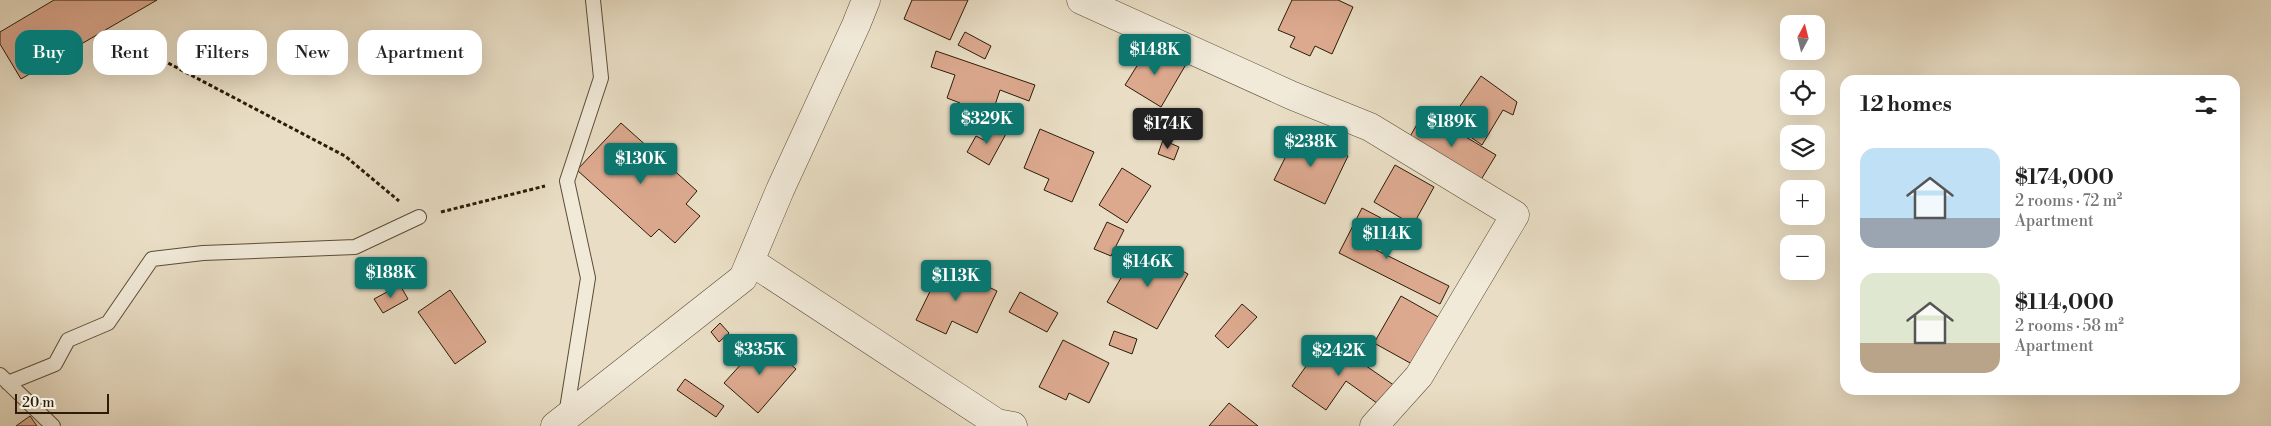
<!DOCTYPE html>
<html lang="en">
<head>
<meta charset="utf-8">
<style>
  body { margin:0; font-family:"Libre Bodoni",serif; background:#f2f2f2; color:#222; height:100vh; display:flex; flex-direction:column; font-size:19px; white-space:nowrap }
  * { box-sizing:border-box; margin:0 }
  p { font-size:16px; color:#767676 }
  .icon { flex:none; width:28px; height:28px; fill:none; stroke:currentColor; stroke-width:2; stroke-linecap:round; stroke-linejoin:round }
  .map { position:relative; flex:1; overflow:hidden }
  .sheet { position:absolute; left:1840px; top:75px; width:400px; height:320px; display:flex; flex-direction:column; background:#fff; border-radius:15px; box-shadow:0 5px 20px #0002 }
  .sheet>* { flex:none }
  .guide { position:absolute; left:15px; top:30px; width:475px; height:45px; display:flex; gap:10px }
  .needle { width:32px; rotate:7deg }
  .tools { position:absolute; left:1780px; top:15px; display:grid; gap:10px }
  .tools a { display:grid; place-items:center; width:45px; height:45px; border-radius:10px; background:#fff; box-shadow:0 5px 20px #0002; font-size:25px }
  .scale { position:absolute; left:15px; bottom:12px; width:94px; box-sizing:border-box; padding-left:5px; border:2px solid #2c1c08; border-top:0; font-size:14px; line-height:18px; white-space:nowrap; color:#2c1c08; -webkit-text-stroke:4px #f1ead9; paint-order:stroke }
  .price { position:absolute; translate:-50% -42px; padding:0 11px; border-radius:5px; background:#0f766e; color:#fff; font-size:16px; line-height:32px; filter:drop-shadow(0 1px 2px #0008) }
  .price::after { content:''; position:absolute; left:50%; top:30px; width:15px; height:11px; margin-left:-8px; background:inherit; clip-path:polygon(0 0,100% 0,50% 100%) }
  .price.selected { background:#222; color:#fff }
  ul { padding:0; list-style:none }
  li { display:flex; align-items:center; gap:15px; height:125px; padding:0 20px }
  li span { display:grid; place-items:center; flex:none; width:140px; height:100px; border-radius:15px; color:#555 }
  li>.icon { margin-inline-start:auto }
  span .icon { width:60px; height:60px; fill:#fffc; stroke-width:1 }
  li b { font-size:21px }
  h2 { display:flex; justify-content:space-between; align-items:center; height:60px; padding:0 20px; font-size:21px }
  .chip { padding:0 18px; border-radius:15px; background:#fff; box-shadow:0 5px 20px #0002; font-size:18px; line-height:45px }
  .chip.selected { background:#0f766e; color:#fff }
  .map>svg:first-child { display:block }
</style>
</head>
<body>
<div class="map">
<svg width="2271" height="426" viewBox="0 0 2271 426">
  <rect width="100%" height="100%" fill="#e9dec5"/>
  <filter id="stains"><feTurbulence type="fractalNoise" baseFrequency=".004" numOctaves="4"/><feColorMatrix values="0 0 0 0 .2 0 0 0 0 .09 0 0 0 0 .02 0 0 0 .5 -.17"/></filter>
  <radialGradient id="worn" r=".72"><stop offset=".6" stop-color="#630" stop-opacity="0"/><stop offset="1" stop-color="#630" stop-opacity=".3"/></radialGradient>
  <!-- building -->
  <path fill="#dca98f" stroke="#2c1c08" d="M 54,0 L 157,0 L 21,79 L 0,44 L 0,32 Z
    M 912,0 L 968,0 L 950,40 L 904,19 Z
    M 1292,0 L 1338,0 L 1353,7 L 1332,54 L 1315,46 L 1310,56 L 1290,47 L 1295,37 L 1278,30 Z
    M 965,32 L 991,46 L 985,59 L 958,45 Z
    M 1150,45 L 1185,66 L 1161,107 L 1125,85 Z
    M 936,51 L 1035,85 L 1029,101 L 1000,90 L 988,126 L 956,114 L 960,103 L 947,98 L 955,75 L 931,67 Z
    M 1481,76 L 1517,102 L 1513,115 L 1503,110 L 1482,145 L 1449,122 Z
    M 1424,112 L 1496,155 L 1479,183 L 1408,140 Z
    M 621,123 L 697,191 L 686,204 L 700,216 L 675,243 L 659,229 L 651,237 L 577,170 Z
    M 992,125 L 1007,132 L 989,165 L 967,152 L 976,136 L 984,140 Z
    M 1040,129 L 1094,152 L 1072,202 L 1044,190 L 1049,179 L 1024,168 Z
    M 1298,132 L 1348,156 L 1325,204 L 1274,180 Z
    M 1163,140 L 1179,147 L 1174,160 L 1158,154 Z
    M 1395,165 L 1434,187 L 1413,225 L 1374,202 Z
    M 1122,168 L 1151,186 L 1127,223 L 1099,205 Z
    M 1362,208 L 1381,218 L 1368,246 L 1449,286 L 1440,304 L 1339,253 Z
    M 1107,222 L 1124,230 L 1111,256 L 1094,249 Z
    M 1139,247 L 1188,274 L 1157,329 L 1107,302 Z
    M 943,265 L 997,291 L 977,333 L 952,321 L 946,334 L 916,320 Z
    M 400,285 L 408,299 L 383,313 L 374,299 Z
    M 450,290 L 486,342 L 455,364 L 418,312 Z
    M 1020,292 L 1058,313 L 1047,332 L 1009,312 Z
    M 1401,296 L 1440,318 L 1412,364 L 1374,343 Z
    M 1242,304 L 1257,317 L 1228,348 L 1215,336 Z
    M 720,323 L 729,333 L 719,342 L 711,332 Z
    M 1114,331 L 1137,339 L 1132,354 L 1109,345 Z
    M 1326,338 L 1395,386 L 1381,406 L 1346,381 L 1326,410 L 1292,386 Z
    M 763,340 L 796,369 L 758,413 L 724,383 Z
    M 1063,340 L 1109,363 L 1089,403 L 1069,393 L 1066,400 L 1039,387 Z
    M 685,379 L 724,406 L 716,417 L 677,390 Z
    M 1229,403 L 1258,426 L 1209,426 Z
    M 30,416 L 37,426 L 16,426 Z"/>
  <g fill="none" stroke-linecap="round" stroke-linejoin="round">
    <!-- service casing -->
    <g stroke="#5b4c37" stroke-width="16">
      <path id="service" d="M 0,375 L 53,426
        M 8,383 L 55,364 L 68,340 L 108,323 L 152,259 L 203,253 L 355,247 L 419,217
        M 566,415 L 588,278 L 567,181 L 601,78 L 593,0"/>
    </g>
    <!-- minor casing -->
    <g stroke="#5b4c37" stroke-width="29">
      <path id="minor" d="M 1081,0 L 1293,96 L 1370,127 L 1515,215 L 1419,376 L 1374,426
        M 750,261 L 997,423 L 1013,426
        M 555,426 L 743,278 L 780,190 L 856,25 L 866,0"/>
    </g>
    <!-- path -->
    <path stroke="#2c1c08" stroke-width="3" stroke-dasharray="4 2.5" stroke-linecap="butt" d="M 128,42 L 345,156 L 399,201
      M 441,212 L 545,186"/>
    <!-- service -->
    <use href="#service" stroke="#f1ead9" stroke-width="14"/>
    <!-- minor -->
    <use href="#minor" stroke="#f1ead9" stroke-width="28"/>
  </g>
  <rect width="100%" height="100%" filter="url(#stains)"/>
  <rect width="100%" height="100%" fill="url(#worn)"/>
</svg>
<div class="tools">
<a><svg class="needle" viewBox="-14 -14 28 28"><path d="M0-13l5 13h-10z" fill="#e53935"/><path d="M0 13l5-13h-10z" fill="#767676"/></svg></a>
<a><svg class="icon" aria-label="locate" viewBox="0 0 24 24"><circle cx="12" cy="12" r="6"/><path d="M12 2v4M12 18v4M2 12h4M18 12h4"/></svg></a>
<a><svg class="icon" aria-label="layers" viewBox="0 0 24 24"><path d="M12 4l9 5-9 5-9-5zM3 14l9 5 9-5"/></svg></a>
<a>+</a>
<a>−</a>
</div>
<div class="scale">20 m</div>
<b class="price" style="left:1155px;top:76px">$148K</b>
<b class="price" style="left:987px;top:145px">$329K</b>
<b class="price" style="left:1452px;top:148px">$189K</b>
<b class="price selected" style="left:1168px;top:150px">$174K</b>
<b class="price" style="left:1311px;top:168px">$238K</b>
<b class="price" style="left:641px;top:185px">$130K</b>
<b class="price" style="left:1387px;top:260px">$114K</b>
<b class="price" style="left:1148px;top:288px">$146K</b>
<b class="price" style="left:391px;top:299px">$188K</b>
<b class="price" style="left:956px;top:302px">$113K</b>
<b class="price" style="left:760px;top:376px">$335K</b>
<b class="price" style="left:1339px;top:377px">$242K</b>
<div class="guide">
<a class="chip selected">Buy</a>
<a class="chip">Rent</a>
<a class="chip">Filters</a>
<a class="chip">New</a>
<a class="chip">Apartment</a>
</div>
<section class="sheet">
<h2>12 homes<svg class="icon" aria-label="filters" viewBox="0 0 24 24"><path d="M4 7h16M4 17h16"/><circle cx="9" cy="7" r="2"/><circle cx="15" cy="17" r="2"/></svg></h2>
<ul>
<li><span style="background:linear-gradient(#bfe0f5 70%,#9aa5b1 0)"><svg class="icon" aria-label="home" viewBox="0 0 24 24"><path d="M3 11l9-7 9 7M6 9v11h12V9"/></svg></span><div><b>$174,000</b><p>2 rooms · 72 m²</p><p>Apartment</p></div></li>
<li><span style="background:linear-gradient(#dfe7d0 70%,#b9a48a 0)"><svg class="icon" aria-label="home" viewBox="0 0 24 24"><path d="M3 11l9-7 9 7M6 9v11h12V9"/></svg></span><div><b>$114,000</b><p>2 rooms · 58 m²</p><p>Apartment</p></div></li>
</ul>
</section>
</div>
</body>
</html>
